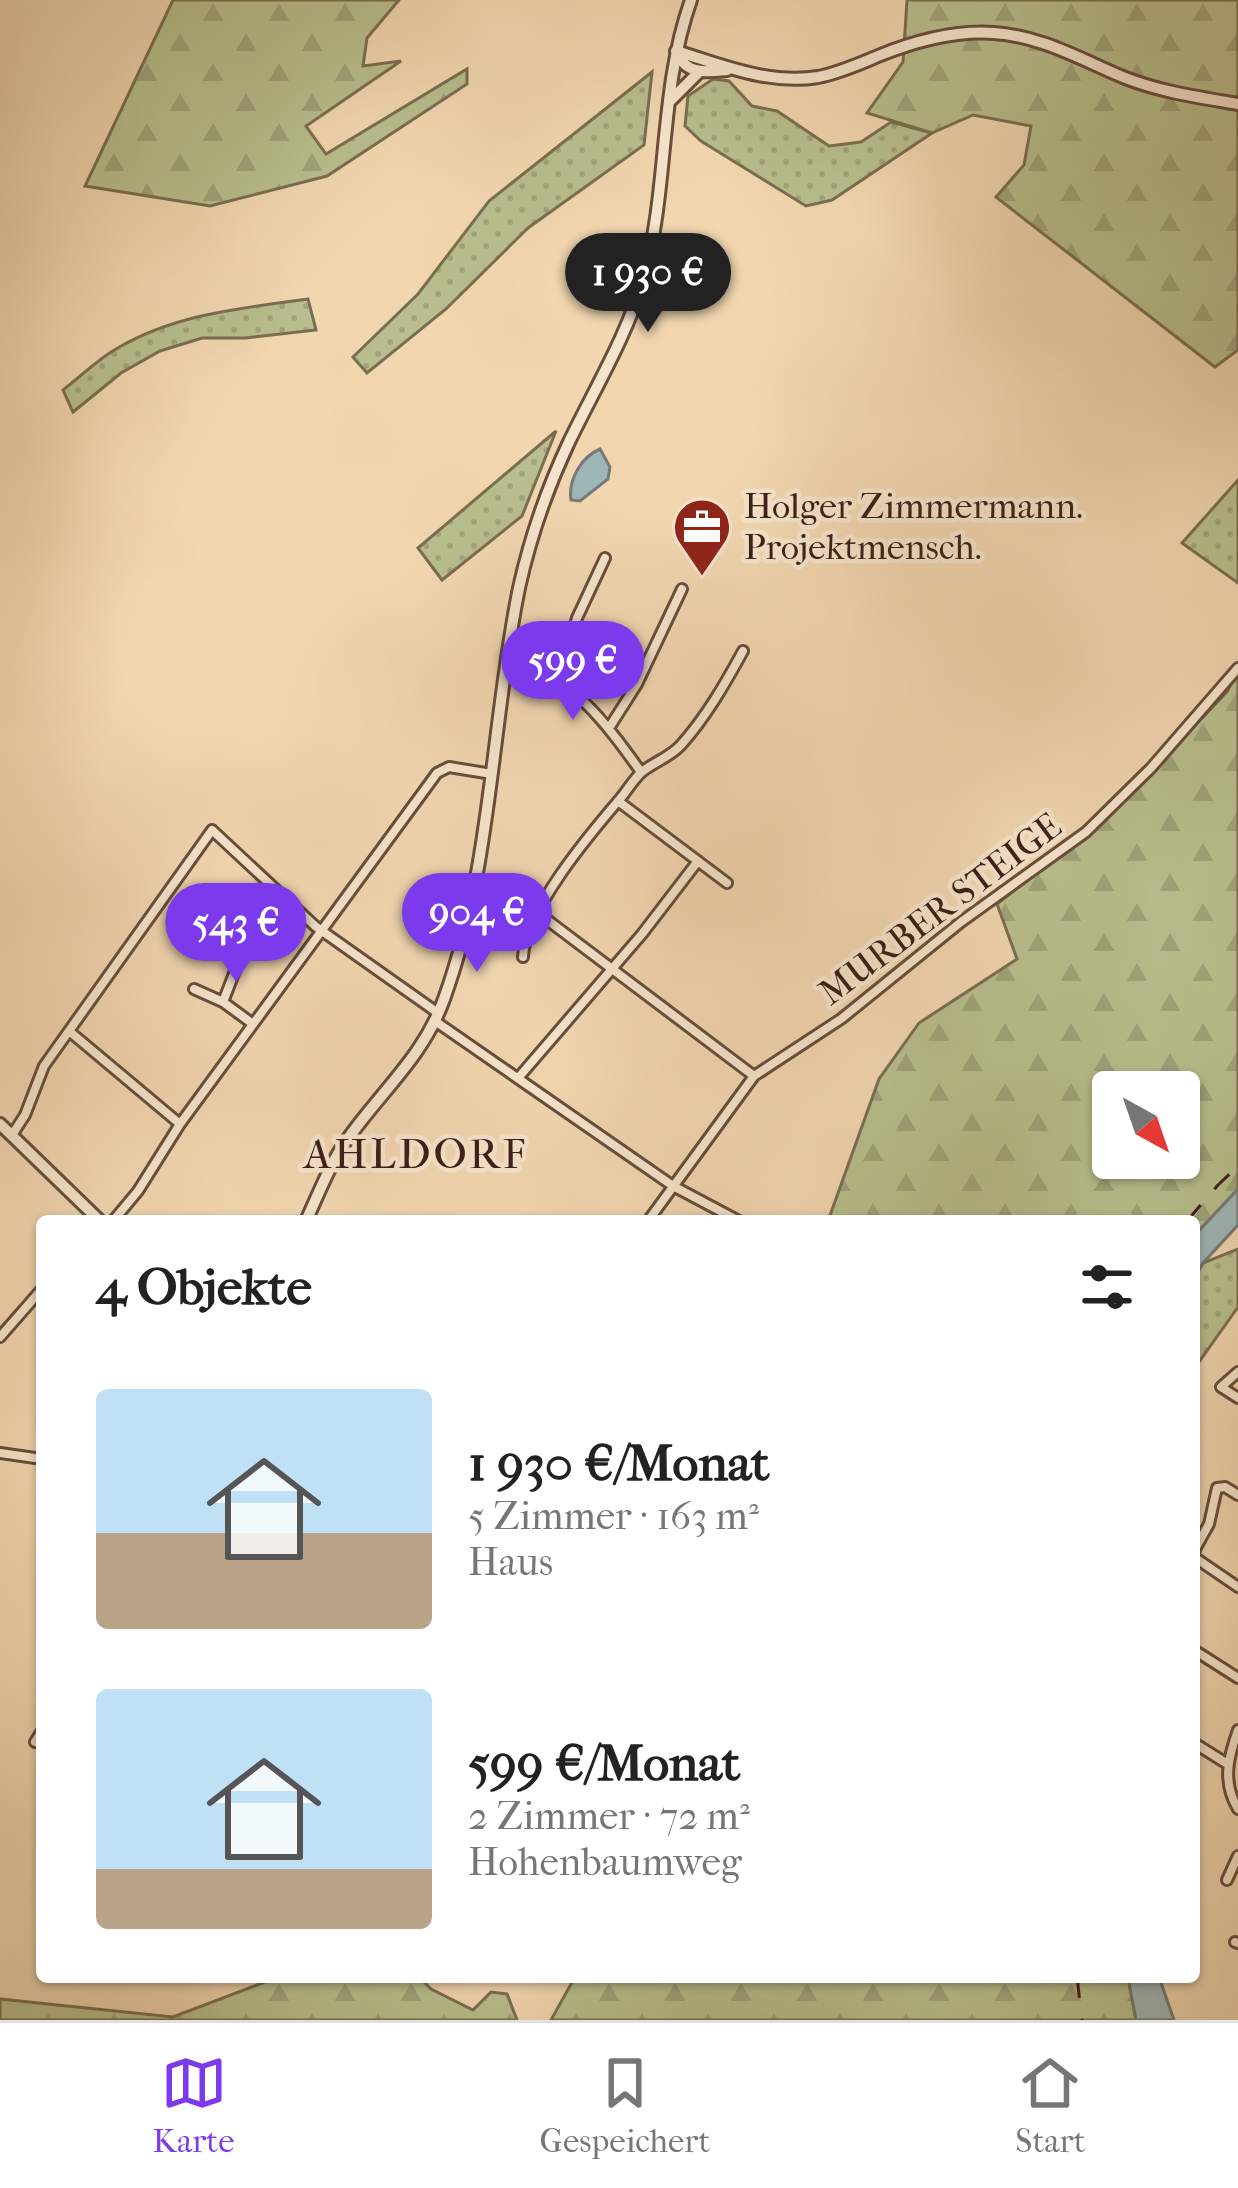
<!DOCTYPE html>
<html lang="de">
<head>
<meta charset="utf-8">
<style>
  body { margin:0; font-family:"IM FELL French Canon",serif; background:#f6f6f6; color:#222; height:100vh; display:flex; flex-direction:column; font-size:45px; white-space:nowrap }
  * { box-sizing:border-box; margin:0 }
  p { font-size:39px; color:#767676 }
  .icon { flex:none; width:66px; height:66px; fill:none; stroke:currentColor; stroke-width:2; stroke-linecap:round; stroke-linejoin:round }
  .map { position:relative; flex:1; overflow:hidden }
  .panel { position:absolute; left:36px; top:1215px; width:1164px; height:768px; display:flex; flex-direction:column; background:#fff; border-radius:12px; box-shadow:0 3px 9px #0004 }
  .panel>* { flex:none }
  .needle { width:78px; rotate:140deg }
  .buttons { position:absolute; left:1092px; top:1071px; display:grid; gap:24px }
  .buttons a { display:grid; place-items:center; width:108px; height:108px; border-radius:12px; background:#fff; box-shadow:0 3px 9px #0004; font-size:60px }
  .price { position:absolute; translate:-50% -102px; padding:0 27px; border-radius:42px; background:#7c3aed; color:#fff; font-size:39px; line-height:78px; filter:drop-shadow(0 3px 6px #0008) }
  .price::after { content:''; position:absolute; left:50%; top:72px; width:36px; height:27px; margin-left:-18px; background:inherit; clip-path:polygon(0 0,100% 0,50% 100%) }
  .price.on { background:#222; color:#fff }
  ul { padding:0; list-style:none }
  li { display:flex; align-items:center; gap:36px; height:300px; padding:0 60px }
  li span { display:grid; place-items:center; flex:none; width:336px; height:240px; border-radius:12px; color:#555 }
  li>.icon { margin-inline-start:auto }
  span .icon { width:144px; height:144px; fill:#fffc; stroke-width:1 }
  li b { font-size:51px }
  h2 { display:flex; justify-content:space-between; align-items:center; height:144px; padding:0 60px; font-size:51px }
  .tabs { display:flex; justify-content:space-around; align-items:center; height:168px; border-top:3px solid #e0e0e0; background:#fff; font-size:33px; color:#767676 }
  .tabs a { display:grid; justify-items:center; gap:6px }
  .tabs .on { color:#7c3aed }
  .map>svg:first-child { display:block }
</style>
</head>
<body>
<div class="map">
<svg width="1238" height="2020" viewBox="0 0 1238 2020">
  <defs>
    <pattern id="grass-dots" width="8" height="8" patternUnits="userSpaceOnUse" patternTransform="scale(3)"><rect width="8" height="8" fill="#b8be8d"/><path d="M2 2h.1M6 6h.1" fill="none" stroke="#9fa379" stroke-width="1.8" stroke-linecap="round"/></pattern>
    <pattern id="forest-firs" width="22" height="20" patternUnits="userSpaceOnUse" patternTransform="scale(3)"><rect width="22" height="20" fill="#b8be8d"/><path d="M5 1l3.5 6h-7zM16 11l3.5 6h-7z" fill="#9fa379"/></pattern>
  </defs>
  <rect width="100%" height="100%" fill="#f1d6b0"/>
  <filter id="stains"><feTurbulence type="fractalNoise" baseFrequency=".00167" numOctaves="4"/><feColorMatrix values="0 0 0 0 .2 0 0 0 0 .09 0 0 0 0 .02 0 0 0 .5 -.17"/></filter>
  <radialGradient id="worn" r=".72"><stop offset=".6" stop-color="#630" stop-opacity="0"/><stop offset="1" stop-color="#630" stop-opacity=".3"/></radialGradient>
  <!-- grass -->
  <path fill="url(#grass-dots)" stroke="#7a6e50" stroke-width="3" d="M 652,72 L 644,145 L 528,228 L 446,309 L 367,373 L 353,357 L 418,294 L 489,201 Z
    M 713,79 L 729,81 L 752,106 L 777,111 L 829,146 L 861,142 L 891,122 L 932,133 L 832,200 L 806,206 L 701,141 L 685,126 L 688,96 Z
    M 308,299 L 316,330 L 246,338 L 202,338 L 160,351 L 121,373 L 73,412 L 63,390 C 80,377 97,360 116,349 C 175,314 242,308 308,299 Z
    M 556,431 L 522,516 L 442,580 L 418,548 Z
    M 1238,480 L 1238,583 L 1182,543 Z
    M 1238,1249 L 1238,1307 L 1194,1369 L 1194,1279 L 1203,1263 Z"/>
  <!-- forest -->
  <path fill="url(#forest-firs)" stroke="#7a6e50" stroke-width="3" fill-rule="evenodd" d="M 173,0 L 399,0 L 367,38 L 363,66 L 401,61 L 306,126 L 326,154 L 467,69 L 467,84 L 327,176 L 210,206 L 85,186 Z
    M 907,0 L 1238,0 L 1238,350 L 1215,367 L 996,197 L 1024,165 L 1031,126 L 973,115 L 932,133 L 867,113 L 903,62 Z
    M 1238,669 L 1238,1189 L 1194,1236 L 1194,1221 L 828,1221 L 879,1079 L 919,1023 L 1017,959 L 997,904 L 1106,818 L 1227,692 ZM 1113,1092 L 1179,1092 L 1179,1158 L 1113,1158 Z
    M 278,1977 L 419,1977 L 431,1989 L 473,2010 L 491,1992 L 507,1994 L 517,2020 L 0,2020 L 0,1999 L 173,2017 Z
    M 575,1977 L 1128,1977 L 1136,2020 L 551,2020 Z"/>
  <!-- water -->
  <path fill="#9fb6b7" stroke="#777a76" stroke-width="3" d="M 600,449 L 610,467 L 608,479 L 580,501 L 571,500 C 568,480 581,457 600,449 Z
    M 1238,1189 L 1238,1225 L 1203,1263 L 1194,1279 L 1194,1236 Z
    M 1128,1977 L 1159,1977 L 1174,2020 L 1136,2020 Z"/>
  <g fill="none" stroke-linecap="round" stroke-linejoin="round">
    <!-- minor casing -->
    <g stroke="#684d3b" stroke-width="14">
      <path id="minor" d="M 509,661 C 568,670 608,726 641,772
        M 559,682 L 577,618 L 605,558
        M 609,728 L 637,684 L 682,589
        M 618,801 L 727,883
        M 538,913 L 754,1076
        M 523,957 C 525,911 589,835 619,800 C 627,791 634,778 643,771 C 656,761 670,757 681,745 C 706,717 725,684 743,651
        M 194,989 L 223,1002 L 253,1024
        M 223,1002 L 240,958
        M 435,1021 L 673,1186 L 739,1221
        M 69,1031 L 180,1124
        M 519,1077 L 642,934 L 698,861
        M 12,1135 L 25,1115 L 44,1066 L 212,830 L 315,926 L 438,1013
        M 113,1221 L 138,1191 L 180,1124 L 437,773 L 449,767 L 492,774
        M 648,1221 L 754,1076 L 841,1019 L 961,922 L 1086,832 L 1151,768 L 1238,668
        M 0,1337 L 42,1289
        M 1238,1372 L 1221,1387 L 1238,1398
        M 0,1453 L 42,1459
        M 1194,1555 L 1195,1549 L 1209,1524 L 1217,1488 L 1225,1487 L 1238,1495
        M 1194,1557 L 1238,1587
        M 1194,1650 L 1238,1678
        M 1238,1730 C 1228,1758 1222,1782 1238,1809
        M 35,1742 L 42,1731
        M 1194,1743 L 1226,1763
        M 1227,1880 L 1238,1856
        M 1235,1942 L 1238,1943"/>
    </g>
    <!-- tertiary casing -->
    <g stroke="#684d3b" stroke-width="16">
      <path id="tertiary" d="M 676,51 C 722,65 769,85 818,77 C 839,73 859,64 878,56 C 915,41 954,30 994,33 C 1041,36 1080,59 1123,77 C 1160,92 1198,97 1238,104
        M 677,53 C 687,75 705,72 727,70
        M 670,101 L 699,72
        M 0,1124 L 100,1221
        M 306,1221 C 320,1191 331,1160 352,1133 C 385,1088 425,1053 444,999 C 492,867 491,725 519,588 C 530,538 547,489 569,442 C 595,388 627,336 644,277 C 669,186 659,90 691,0"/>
    </g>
    <!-- minor -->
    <use href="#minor" stroke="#f6e4cc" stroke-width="8"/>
    <!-- tertiary -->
    <use href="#tertiary" stroke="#f6e4cc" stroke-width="10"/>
    <!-- rail -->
    <path stroke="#3b1f14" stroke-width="3" stroke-dasharray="21 21" stroke-linecap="butt" d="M 1187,1221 L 1218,1185 L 1238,1166
      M 1077,1977 L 1082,2020"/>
  </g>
  <!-- icons -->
  <defs>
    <g id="office-pin" transform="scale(3)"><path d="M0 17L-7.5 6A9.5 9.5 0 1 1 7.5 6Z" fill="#8f2418" stroke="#f6e4cc"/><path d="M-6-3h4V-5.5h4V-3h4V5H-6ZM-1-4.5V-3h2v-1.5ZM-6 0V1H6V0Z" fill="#fff"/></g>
  </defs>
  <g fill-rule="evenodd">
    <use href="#office-pin" x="702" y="527"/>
  </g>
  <g text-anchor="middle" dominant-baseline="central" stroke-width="9" stroke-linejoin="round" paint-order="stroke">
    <!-- poi labels -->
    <g font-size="36" fill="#3b1f14" stroke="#f6e4cc" text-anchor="start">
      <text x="744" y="506">Holger Zimmermann.<tspan x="744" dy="41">Projektmensch.</tspan></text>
    </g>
    <!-- street labels -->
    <g font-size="36" fill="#3b1f14" stroke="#f6e4cc">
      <text transform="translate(940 909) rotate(-37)">MURBER STEIGE</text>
    </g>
    <!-- quarter labels -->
    <g font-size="42" letter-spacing="3" fill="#3b1f14" stroke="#f6e4cc">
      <text x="416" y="1154">AHLDORF</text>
    </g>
  </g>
  <rect width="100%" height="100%" filter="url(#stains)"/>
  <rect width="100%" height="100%" fill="url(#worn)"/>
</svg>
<div class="buttons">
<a><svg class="needle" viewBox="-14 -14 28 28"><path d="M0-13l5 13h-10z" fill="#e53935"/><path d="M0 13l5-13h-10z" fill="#767676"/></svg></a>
</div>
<b class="price on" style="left:648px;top:335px">1 930 €</b>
<b class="price" style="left:573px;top:723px">599 €</b>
<b class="price" style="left:477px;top:975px">904 €</b>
<b class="price" style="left:236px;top:985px">543 €</b>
<section class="panel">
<h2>4 Objekte<svg class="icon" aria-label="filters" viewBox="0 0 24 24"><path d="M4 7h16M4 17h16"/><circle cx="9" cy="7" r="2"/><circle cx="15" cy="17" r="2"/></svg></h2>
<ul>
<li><span style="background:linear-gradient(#bfe0f5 60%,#b9a48a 0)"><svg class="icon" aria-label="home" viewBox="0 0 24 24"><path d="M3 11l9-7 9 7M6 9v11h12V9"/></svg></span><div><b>1 930 €/Monat</b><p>5 Zimmer · 163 m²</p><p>Haus</p></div></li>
<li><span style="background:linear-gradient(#bfe0f5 75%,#b9a48a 0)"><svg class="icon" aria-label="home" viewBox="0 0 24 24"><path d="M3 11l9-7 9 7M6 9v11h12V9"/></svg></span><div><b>599 €/Monat</b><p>2 Zimmer · 72 m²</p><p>Hohenbaumweg</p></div></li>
</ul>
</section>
</div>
<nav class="tabs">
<a class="on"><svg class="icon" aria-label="map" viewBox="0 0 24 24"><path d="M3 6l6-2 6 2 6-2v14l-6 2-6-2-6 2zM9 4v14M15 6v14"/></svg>Karte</a>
<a><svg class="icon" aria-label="saved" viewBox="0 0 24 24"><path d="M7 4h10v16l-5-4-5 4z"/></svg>Gespeichert</a>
<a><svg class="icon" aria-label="home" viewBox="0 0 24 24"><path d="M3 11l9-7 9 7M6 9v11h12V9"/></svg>Start</a>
</nav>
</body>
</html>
